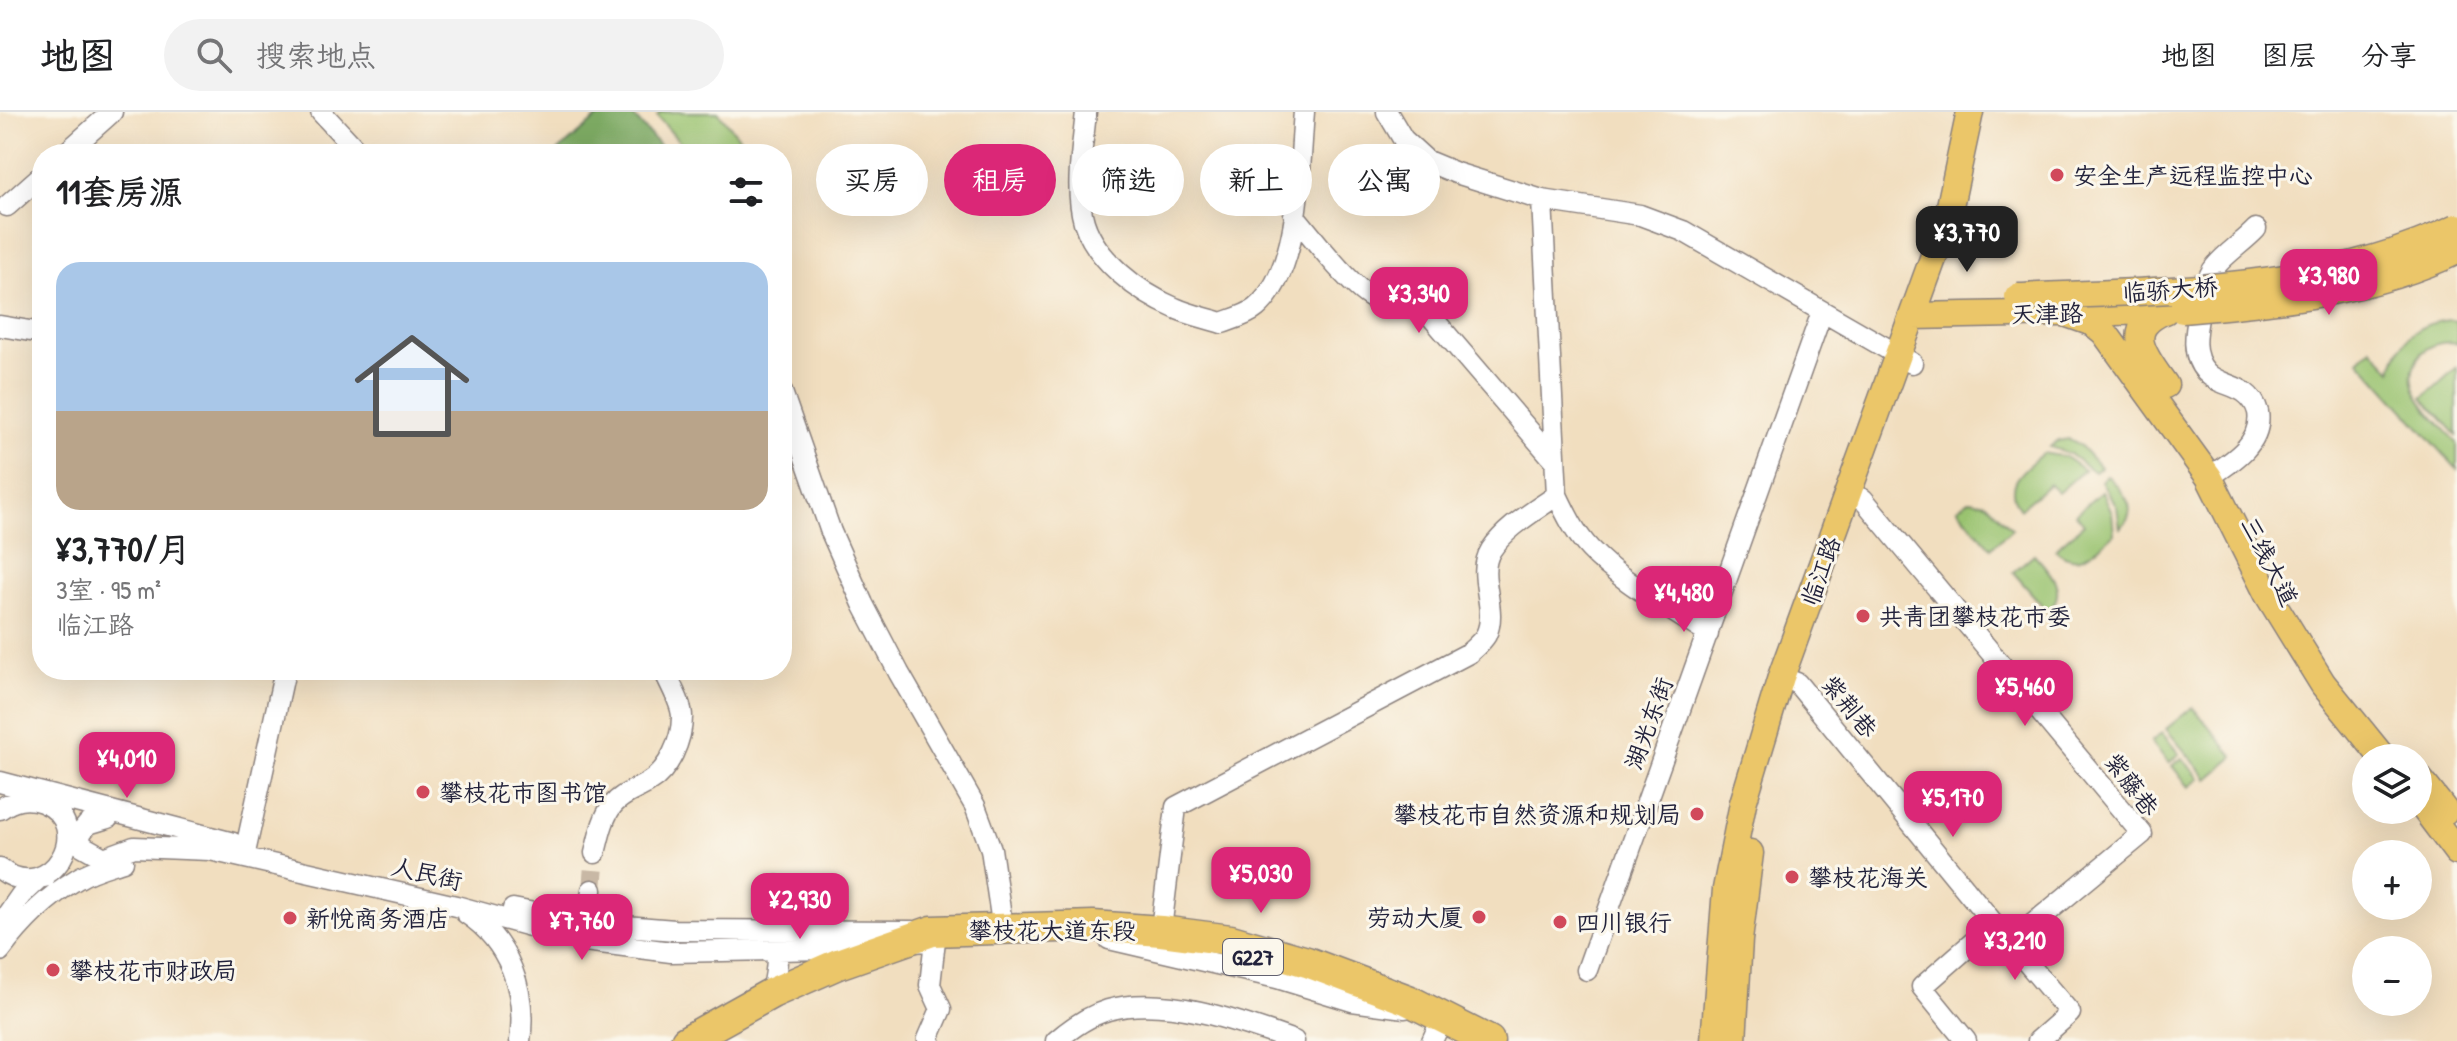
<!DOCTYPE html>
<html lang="zh">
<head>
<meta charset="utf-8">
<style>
  body { margin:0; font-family:"Patrick Hand","LXGW WenKai TC",sans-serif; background:#f2f2f2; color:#202124; height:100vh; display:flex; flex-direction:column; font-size:30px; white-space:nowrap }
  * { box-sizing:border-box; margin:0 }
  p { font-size:26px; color:#757577 }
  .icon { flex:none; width:44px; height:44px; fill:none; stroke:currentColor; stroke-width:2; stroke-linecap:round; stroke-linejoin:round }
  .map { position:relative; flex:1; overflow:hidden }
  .panel { position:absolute; left:32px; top:32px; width:760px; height:536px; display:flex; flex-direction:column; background:#fff; border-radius:32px; box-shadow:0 8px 32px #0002 }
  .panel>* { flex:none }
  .top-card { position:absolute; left:816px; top:32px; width:760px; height:72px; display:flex; gap:16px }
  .buttons { position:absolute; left:2352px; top:632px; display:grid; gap:16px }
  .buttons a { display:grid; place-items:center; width:80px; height:80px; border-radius:50%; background:#fff; box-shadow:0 8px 32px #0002; font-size:40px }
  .price { position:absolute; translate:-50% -68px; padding:0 18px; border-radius:16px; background:#db2777; color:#fff; font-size:26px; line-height:52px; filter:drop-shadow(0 2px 4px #0008) }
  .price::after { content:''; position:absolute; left:50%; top:48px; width:24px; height:18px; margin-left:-12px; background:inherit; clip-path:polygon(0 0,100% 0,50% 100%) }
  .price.selected { background:#222; color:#fff }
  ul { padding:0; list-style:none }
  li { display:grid; align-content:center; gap:16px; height:424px; padding:0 24px }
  li span { display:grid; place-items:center; height:248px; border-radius:24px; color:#555 }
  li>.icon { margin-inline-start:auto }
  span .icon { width:144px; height:144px; fill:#fffc; stroke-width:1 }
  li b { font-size:34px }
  h2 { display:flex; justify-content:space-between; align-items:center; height:96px; padding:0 24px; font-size:34px }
  .chip { padding:0 28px; border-radius:36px; background:#fff; box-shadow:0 8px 32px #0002; font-size:28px; line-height:72px }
  .chip.selected { background:#db2777; color:#fff }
  header { display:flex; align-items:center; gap:48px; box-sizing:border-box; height:112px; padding:0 40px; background:#fff; border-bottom:2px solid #e0e0e0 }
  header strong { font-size:38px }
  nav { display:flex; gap:44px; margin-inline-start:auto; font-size:28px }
  .search { width:560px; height:72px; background:#f2f2f2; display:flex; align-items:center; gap:20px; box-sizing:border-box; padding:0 28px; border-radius:44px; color:#757577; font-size:30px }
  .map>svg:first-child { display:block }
</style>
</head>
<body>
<header>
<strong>地图</strong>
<div class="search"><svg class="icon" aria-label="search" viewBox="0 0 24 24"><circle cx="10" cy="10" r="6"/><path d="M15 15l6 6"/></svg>搜索地点</div>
<nav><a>地图</a><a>图层</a><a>分享</a></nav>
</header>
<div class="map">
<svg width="2457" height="929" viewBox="0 0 2457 929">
  <rect width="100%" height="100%" fill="#fbf7ec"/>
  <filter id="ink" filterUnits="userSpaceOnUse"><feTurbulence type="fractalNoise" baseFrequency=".0125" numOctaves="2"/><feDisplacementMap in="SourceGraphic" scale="16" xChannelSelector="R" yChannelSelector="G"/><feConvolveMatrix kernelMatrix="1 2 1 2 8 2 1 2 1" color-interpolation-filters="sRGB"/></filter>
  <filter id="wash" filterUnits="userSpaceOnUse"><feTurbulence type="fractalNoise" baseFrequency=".006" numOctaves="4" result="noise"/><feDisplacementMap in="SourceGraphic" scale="32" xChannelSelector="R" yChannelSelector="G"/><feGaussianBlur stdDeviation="1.8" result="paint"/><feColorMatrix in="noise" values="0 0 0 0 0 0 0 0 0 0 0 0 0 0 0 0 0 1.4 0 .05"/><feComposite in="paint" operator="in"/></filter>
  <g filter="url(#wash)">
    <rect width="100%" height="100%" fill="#f1debf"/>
    <!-- green -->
    <path fill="#9ac36f" stroke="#5e7255" stroke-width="2" d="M 661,0 L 718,0 L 745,32 L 721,42 L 690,42 L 657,4 Z
      M 2452,208 L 2457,209 L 2457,231 C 2444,229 2432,231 2422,241 C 2393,273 2437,308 2457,330 L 2457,357 L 2359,248 L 2371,236 L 2392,258 C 2400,226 2418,210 2452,208 Z
      M 2457,255 L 2457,323 L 2423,286 Z
      M 2069,327 L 2079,332 L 2100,355 L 2094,360 L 2070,342 L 2050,335 L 2057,329 Z
      M 2043,341 L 2065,345 L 2084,358 L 2058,381 L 2049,372 L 2020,397 C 2001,370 2024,358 2043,341 Z
      M 2107,363 C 2122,380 2142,396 2120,416 L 2117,395 L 2101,369 Z
      M 2102,379 L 2112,400 L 2114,422 C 2095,438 2078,459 2055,437 L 2084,412 L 2076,402 Z
      M 1970,388 L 1987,391 L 2012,417 L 1991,436 L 1957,396 Z
      M 2034,442 C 2050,460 2069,478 2048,500 L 2013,460 Z
      M 2193,595 L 2234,645 L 2208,667 L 2166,617 Z
      M 2162,621 L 2179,642 L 2169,651 L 2151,630 Z
      M 2182,646 L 2200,667 L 2189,675 L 2172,654 Z"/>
    <!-- forest -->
    <path fill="#7ba962" stroke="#4e664e" stroke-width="2" d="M 604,0 L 630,0 L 667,42 L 555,42 Z"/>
  </g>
  <g filter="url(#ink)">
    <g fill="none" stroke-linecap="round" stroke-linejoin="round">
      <!-- minor-tunnel -->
      <path stroke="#c8b8a5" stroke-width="20" stroke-dasharray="20 10" stroke-linecap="butt" d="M 592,778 L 595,741"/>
      <!-- minor casing -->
      <g stroke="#8a807d" stroke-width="23">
        <path id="minor" d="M 321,0 L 360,42
          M 1086,0 C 1083,34 1074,76 1084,110 C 1096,148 1139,181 1175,196 C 1190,203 1207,206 1222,211 C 1233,207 1248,203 1256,196 C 1301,158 1299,56 1304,0
          M 1387,0 L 1403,27 L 1427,49 L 1456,61 L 1542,88 L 1640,103 L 1683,119 L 1912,251
          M 65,42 L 112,0
          M 1542,88 L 1557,383 C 1566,402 1575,421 1590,437 C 1622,471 1669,495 1708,522
          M 7,94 L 42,63
          M 1294,103 C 1312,124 1353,179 1376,188 C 1394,195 1412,192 1429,202 L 1555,349
          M 0,214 L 42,221
          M 782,280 L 831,420 L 863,492 L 899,561 L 975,694 L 991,737 L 1003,818
          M 2209,365 C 2232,350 2263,331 2258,300 C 2256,292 2251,285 2244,280 C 2232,272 2216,271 2206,260 C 2191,244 2195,221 2199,201 C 2203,186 2205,167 2215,155 C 2226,141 2244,130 2256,117
          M 1848,382 L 1863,387 L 2142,722 L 2010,831
          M 1781,565 L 1797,571 L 1994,812 L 1922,875 L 1966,929
          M 0,670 L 233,731
          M 0,697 C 13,688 26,684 42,690 C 98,712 51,796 0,757
          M 108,706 L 88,712 L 80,722 L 81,733 L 104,746 L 134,735 L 210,738 L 456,794 L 585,829 L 671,840 L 824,837 L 867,833
          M 246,736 L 285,558
          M 595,741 C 599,726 602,707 612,694 C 622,681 637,678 649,670 C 669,658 682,628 682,605 C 682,591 669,571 664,558
          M 513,797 L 587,811 L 675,818 L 912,819
          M 466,801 C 509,829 527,879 520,929
          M 1162,809 L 1176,695 L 1469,541 C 1474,536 1482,530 1486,523 C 1499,496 1475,464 1491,438 C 1506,415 1535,399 1557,383
          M 587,811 L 592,778
          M 0,813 L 21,783 L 40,765 L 45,765
          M 2002,821 L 2070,901 L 2038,929
          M 1109,827 L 1277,866 L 1352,889 L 1405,896
          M 915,830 L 935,828 L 930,873 L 941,897 L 928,927 L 930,929
          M 0,839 C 21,811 47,785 77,767 C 91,758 108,754 123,749
          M 1587,858 L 1822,200
          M 766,887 C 783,871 777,797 777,774
          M 1056,929 C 1071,916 1088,904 1108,898 C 1165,882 1241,910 1294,929
          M 1432,929 L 1442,907"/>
      </g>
      <!-- major casing -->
      <g stroke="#8a807d" stroke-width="29">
        <path id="major" d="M 2164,199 C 2121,218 2146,246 2165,273
          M 2062,200 L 2093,211 L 2104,220 L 2209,365 L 2268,483 L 2323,572 L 2383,646
          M 1913,204 L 2165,199
          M 2418,665 L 2445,699
          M 2418,688 L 2457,740
          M 1714,929 L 1726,777 L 1743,691 L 1781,565 L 1947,108 L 1970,0
          M 1733,929 L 1739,828 L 1750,741"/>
      </g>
      <!-- highway casing -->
      <g stroke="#8a807d" stroke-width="33">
        <path id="highway" d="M 686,929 L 772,881 L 838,852 L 932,819 L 1093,814 L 1161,819 L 1231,828 L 1307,850 L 1408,888 L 1489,929"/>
      </g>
      <!-- minor -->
      <use href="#minor" stroke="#fff" stroke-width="20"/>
      <!-- major -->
      <use href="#major" stroke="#ebc669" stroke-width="26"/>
      <!-- highway -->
      <use href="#highway" stroke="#ebc669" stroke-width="30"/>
      <!-- major-bridge casing -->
      <g stroke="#8a807d" stroke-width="29" stroke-linecap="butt">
        <path id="major-bridge" d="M 2018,185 C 2165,178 2322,180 2457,115
          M 2182,198 C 2275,190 2372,180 2457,139"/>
      </g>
      <!-- major-bridge -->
      <use href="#major-bridge" stroke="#ebc669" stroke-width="26"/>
    </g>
  </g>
  <!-- markers -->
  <g fill="#d1495b" stroke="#fbf7ec" stroke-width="3">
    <circle cx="2057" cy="63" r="8"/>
    <circle cx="1863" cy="504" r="8"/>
    <circle cx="423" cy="680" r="8"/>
    <circle cx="1697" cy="702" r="8"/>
    <circle cx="1792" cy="765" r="8"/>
    <circle cx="1479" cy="805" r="8"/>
    <circle cx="290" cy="806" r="8"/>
    <circle cx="1560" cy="810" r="8"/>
    <circle cx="53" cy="858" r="8"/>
  </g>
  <g text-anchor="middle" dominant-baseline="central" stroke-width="6" stroke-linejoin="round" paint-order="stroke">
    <!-- shield labels -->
    <rect fill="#fbf7ec" stroke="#636270" stroke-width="2" x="1223" y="827" width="60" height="36" rx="6"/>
    <g font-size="22" font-weight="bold" fill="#22223b">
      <text x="1253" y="845">G227</text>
    </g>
    <!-- poi labels -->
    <g font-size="24" fill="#22223b" stroke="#fbf7ec" text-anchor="start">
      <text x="2073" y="63">安全生产远程监控中心</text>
      <text x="1879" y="504">共青团攀枝花市委</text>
      <text x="439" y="680">攀枝花市图书馆</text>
      <text x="1681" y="702" text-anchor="end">攀枝花市自然资源和规划局</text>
      <text x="1808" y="765">攀枝花海关</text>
      <text x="1463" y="805" text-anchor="end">劳动大厦</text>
      <text x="306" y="806">新悦商务酒店</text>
      <text x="1576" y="810">四川银行</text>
      <text x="69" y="858">攀枝花市财政局</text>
    </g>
    <!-- street labels -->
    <g font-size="24" fill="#22223b" stroke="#fbf7ec">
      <text transform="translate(2170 177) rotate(-4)">临骄大桥</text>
      <text transform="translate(2047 201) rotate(-1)">天津路</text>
      <text transform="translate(2270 449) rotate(63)">三线大道</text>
      <text transform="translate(1820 459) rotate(-70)">临江路</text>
      <text transform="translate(1850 594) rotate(51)">紫荆巷</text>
      <text transform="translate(1648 611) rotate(-70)">湖光东街</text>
      <text transform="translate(2132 672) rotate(53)">紫藤巷</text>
      <text transform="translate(427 761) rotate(13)">人民街</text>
      <text x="1052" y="818">攀枝花大道东段</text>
    </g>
  </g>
</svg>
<div class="buttons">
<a><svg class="icon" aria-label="layers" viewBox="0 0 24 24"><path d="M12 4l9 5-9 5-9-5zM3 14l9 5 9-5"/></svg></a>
<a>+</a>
<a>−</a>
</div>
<b class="price selected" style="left:1967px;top:162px">¥3,770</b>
<b class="price" style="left:2329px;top:205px">¥3,980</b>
<b class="price" style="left:1419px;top:223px">¥3,340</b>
<b class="price" style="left:1684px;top:522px">¥4,480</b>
<b class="price" style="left:2025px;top:616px">¥5,460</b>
<b class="price" style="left:127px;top:688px">¥4,010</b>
<b class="price" style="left:1953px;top:727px">¥5,170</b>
<b class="price" style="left:1261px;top:803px">¥5,030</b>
<b class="price" style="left:800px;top:829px">¥2,930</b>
<b class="price" style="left:582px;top:850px">¥7,760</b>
<b class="price" style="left:2015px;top:870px">¥3,210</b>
<div class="top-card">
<a class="chip">买房</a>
<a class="chip selected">租房</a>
<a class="chip">筛选</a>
<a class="chip">新上</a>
<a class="chip">公寓</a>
</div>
<section class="panel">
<h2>11套房源<svg class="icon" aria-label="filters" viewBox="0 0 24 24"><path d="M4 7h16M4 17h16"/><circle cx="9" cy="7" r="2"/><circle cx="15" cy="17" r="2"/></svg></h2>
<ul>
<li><span style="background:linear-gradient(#a9c7e8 60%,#b9a48a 0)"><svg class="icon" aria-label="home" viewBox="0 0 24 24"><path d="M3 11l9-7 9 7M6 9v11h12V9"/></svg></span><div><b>¥3,770/月</b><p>3室 · 95 m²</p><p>临江路</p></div></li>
</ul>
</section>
</div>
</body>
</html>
